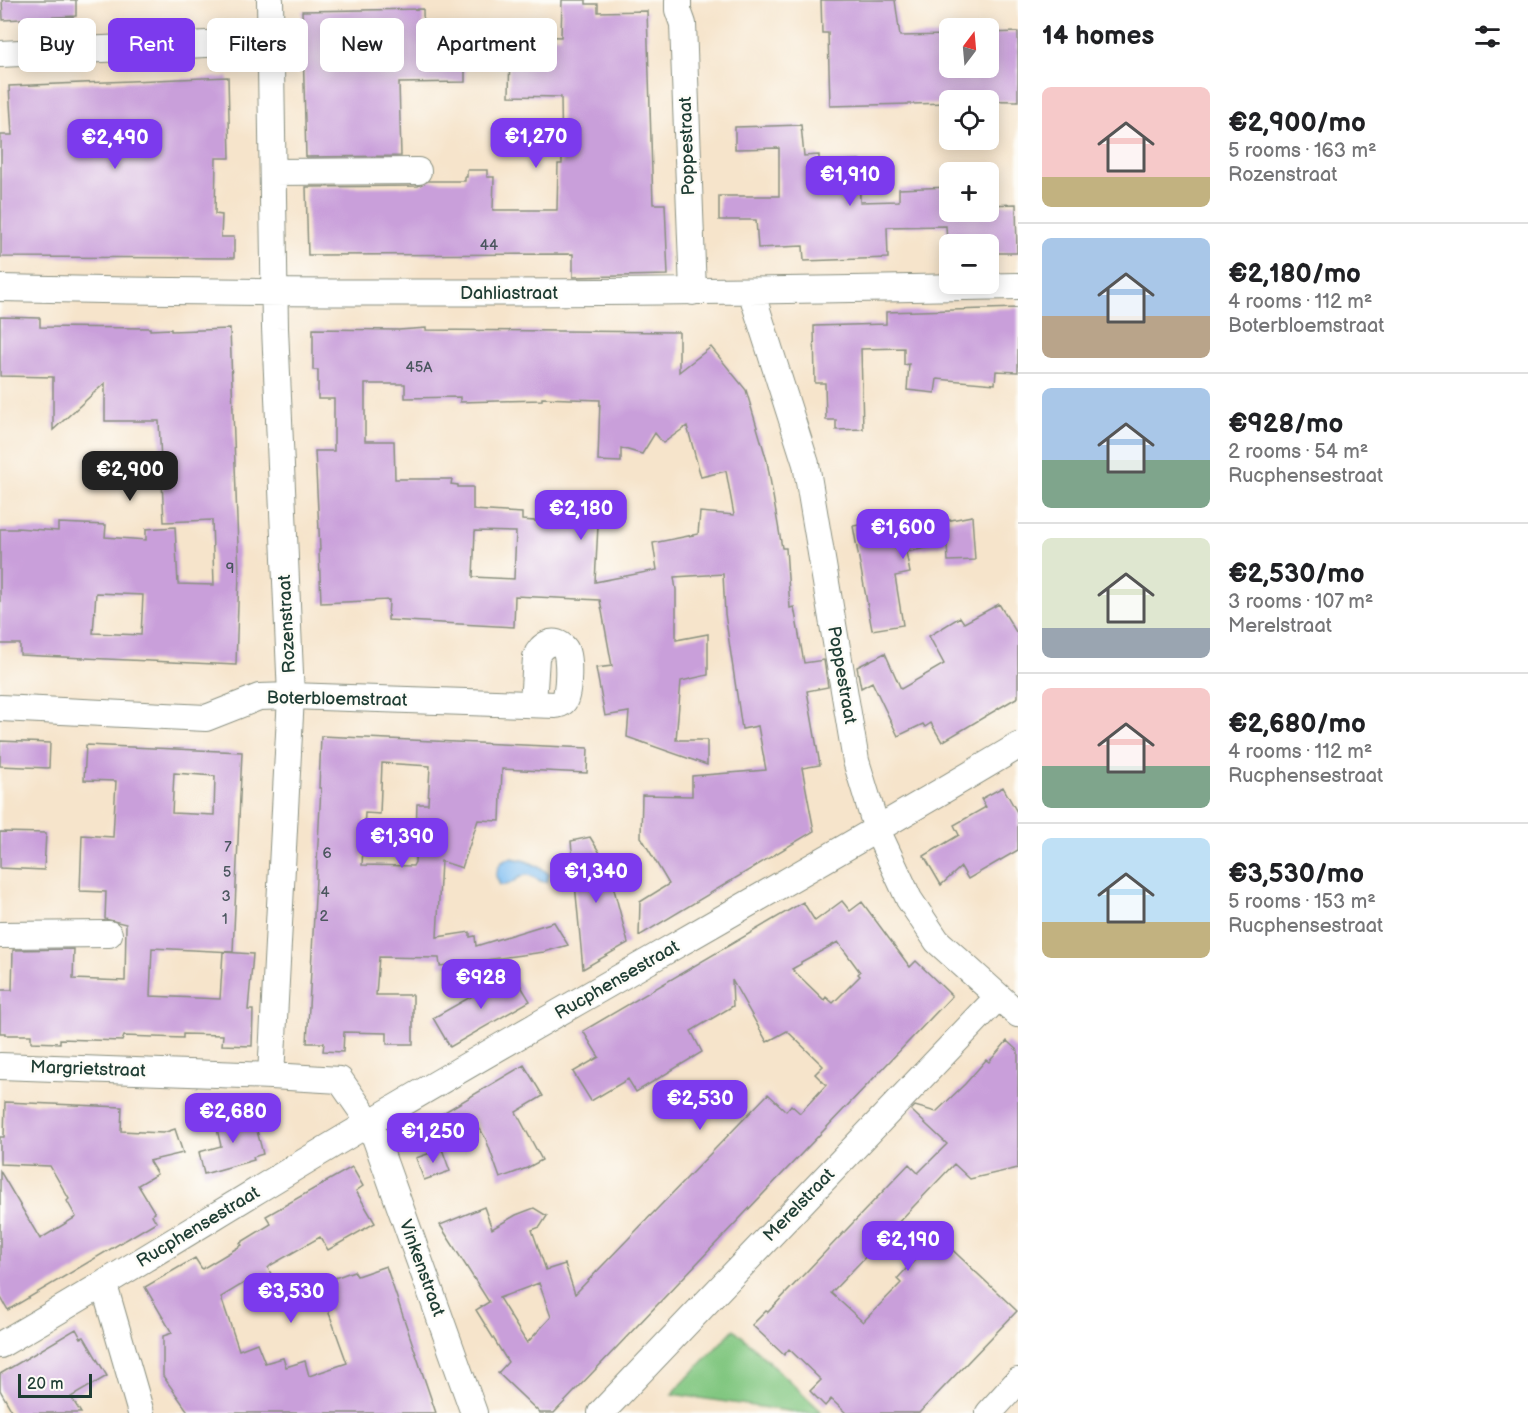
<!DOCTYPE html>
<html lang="en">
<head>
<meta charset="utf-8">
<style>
  body { margin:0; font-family:"Balsamiq Sans",sans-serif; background:#f6f6f6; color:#202124; height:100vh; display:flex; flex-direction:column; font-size:22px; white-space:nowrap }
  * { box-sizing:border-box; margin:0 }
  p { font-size:20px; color:#757577 }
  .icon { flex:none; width:33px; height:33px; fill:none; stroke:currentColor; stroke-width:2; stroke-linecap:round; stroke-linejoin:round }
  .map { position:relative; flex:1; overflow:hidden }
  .drawer { display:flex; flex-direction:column; background:#fff; width:510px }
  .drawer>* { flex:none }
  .banner { position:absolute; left:18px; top:18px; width:570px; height:54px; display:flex; gap:12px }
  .needle { width:39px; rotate:16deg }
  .buttons { position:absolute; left:939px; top:18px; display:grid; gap:12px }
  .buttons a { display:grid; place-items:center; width:60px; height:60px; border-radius:9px; background:#fff; box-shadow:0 3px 15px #0003; font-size:30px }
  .scale { position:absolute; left:18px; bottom:15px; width:74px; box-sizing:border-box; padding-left:6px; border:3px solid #1f3d34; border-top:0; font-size:16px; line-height:21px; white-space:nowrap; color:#1f3d34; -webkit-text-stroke:4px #fdfcf7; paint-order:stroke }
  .price { position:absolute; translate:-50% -51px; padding:0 14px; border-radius:12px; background:#7c3aed; color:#fff; font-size:20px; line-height:39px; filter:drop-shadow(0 2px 3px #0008) }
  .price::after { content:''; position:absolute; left:50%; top:36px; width:18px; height:14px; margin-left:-9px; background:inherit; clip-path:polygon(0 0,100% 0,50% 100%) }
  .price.current { background:#222; color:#fff }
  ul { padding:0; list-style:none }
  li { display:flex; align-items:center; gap:18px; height:150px; padding:0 24px }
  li+li { border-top:2px solid #e0e0e0 }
  li span { display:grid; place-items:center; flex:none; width:168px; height:120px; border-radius:9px; color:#555 }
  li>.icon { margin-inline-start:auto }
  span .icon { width:72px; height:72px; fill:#fffc; stroke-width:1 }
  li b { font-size:26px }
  h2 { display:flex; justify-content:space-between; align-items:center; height:72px; padding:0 24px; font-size:26px }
  .tag { padding:0 21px; border-radius:9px; background:#fff; box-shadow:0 3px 15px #0003; font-size:21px; line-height:54px }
  .tag.current { background:#7c3aed; color:#fff }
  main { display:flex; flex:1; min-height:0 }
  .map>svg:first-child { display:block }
</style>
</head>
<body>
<main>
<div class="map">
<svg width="1018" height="1413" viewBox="0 0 1018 1413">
  <rect width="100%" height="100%" fill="#fdfcf7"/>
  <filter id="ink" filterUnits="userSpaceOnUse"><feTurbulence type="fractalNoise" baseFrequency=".0167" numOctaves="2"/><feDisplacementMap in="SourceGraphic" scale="12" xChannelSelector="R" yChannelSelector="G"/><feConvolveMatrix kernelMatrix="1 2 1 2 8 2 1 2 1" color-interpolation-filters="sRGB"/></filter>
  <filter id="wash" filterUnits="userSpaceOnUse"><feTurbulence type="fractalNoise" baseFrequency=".008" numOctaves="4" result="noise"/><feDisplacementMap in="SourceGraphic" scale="24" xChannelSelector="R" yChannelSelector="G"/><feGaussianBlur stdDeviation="1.35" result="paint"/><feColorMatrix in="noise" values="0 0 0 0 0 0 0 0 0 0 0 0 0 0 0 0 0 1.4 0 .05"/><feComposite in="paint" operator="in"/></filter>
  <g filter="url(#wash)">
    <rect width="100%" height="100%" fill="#f6e4cb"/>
    <!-- green -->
    <path fill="#82c781" stroke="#50825a" stroke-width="1.5" d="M 734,1329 L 821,1411 L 820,1413 L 801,1413 L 672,1394 Z"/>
    <!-- water -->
    <path fill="#7ebdf2" stroke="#4e7d93" stroke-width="1.5" d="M 512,858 C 525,860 539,865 549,874 L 547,882 C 538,883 535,876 528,875 C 517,874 514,887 500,885 L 496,876 C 498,865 501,860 512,858 Z"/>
    <g id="blocks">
      <!-- building -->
      <path fill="#c99fda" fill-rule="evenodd" d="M 2,0 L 76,0 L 76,16 L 3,20 Z
        M 562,0 L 586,0 L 586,4 L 598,4 L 598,12 L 647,11 L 653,204 L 665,204 L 668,275 L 573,277 L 573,254 L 308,255 L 306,187 L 418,186 L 428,181 L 465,181 L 465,177 L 467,177 L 467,170 L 487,170 L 487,177 L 494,177 L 493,210 L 557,210 L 558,164 L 562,164 L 561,97 L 509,96 L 510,48 L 535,48 L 535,36 L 561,37 Z
        M 821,0 L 895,0 L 900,36 L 950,35 L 950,68 L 988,68 L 988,33 L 1018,32 L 1018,101 L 950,100 L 950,103 L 830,106 L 828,33 L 822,33 Z
        M 423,9 L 424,63 L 465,61 L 465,82 L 399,83 L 401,156 L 306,157 L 302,11 Z
        M 228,77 L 230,158 L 216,158 L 215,214 L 222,215 L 221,237 L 234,237 L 234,258 L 1,257 L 1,135 L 12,135 L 9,86 Z
        M 801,125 L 804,156 L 819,155 L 819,162 L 859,160 L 860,202 L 899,201 L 899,189 L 950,187 L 950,212 L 988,212 L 988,205 L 1016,204 L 1017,253 L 988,253 L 988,244 L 947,244 L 946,226 L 887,227 L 888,258 L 804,261 L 803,246 L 758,248 L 756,220 L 719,220 L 719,196 L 779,196 L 779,148 L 735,149 L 735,127 Z
        M 1018,308 L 1018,372 L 996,371 L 995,384 L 937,379 L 935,393 L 907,390 L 909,364 L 904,365 L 904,348 L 861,349 L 863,429 L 836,430 L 836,420 L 826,420 L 825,383 L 815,383 L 814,326 L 886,324 L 886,312 Z
        M 0,317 L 40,318 L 40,327 L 150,328 L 150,330 L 171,329 L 171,331 L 230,329 L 239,574 L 236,665 L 20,655 L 20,644 L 0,644 L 0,529 L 17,529 L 17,528 L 58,531 L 58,523 L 106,525 L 105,537 L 146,540 L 146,529 L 175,527 L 178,584 L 214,585 L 212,520 L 164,522 L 159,421 L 105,421 L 105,383 L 53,430 L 53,377 L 0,376 ZM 96,593 L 143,595 L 141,635 L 93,633 Z
        M 426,328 L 426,330 L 679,332 L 679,372 L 711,347 L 746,390 L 767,461 L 782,548 L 786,548 L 790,608 L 794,607 L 804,663 L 824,660 L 828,687 L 807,691 L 820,765 L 802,768 L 814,831 L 639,936 L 640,902 L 669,884 L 641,837 L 642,795 L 692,796 L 692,776 L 766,770 L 758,726 L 742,729 L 725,614 L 723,574 L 674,577 L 676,590 L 676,640 L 708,634 L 708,675 L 681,681 L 676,740 L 707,740 L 707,765 L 627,737 L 629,712 L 605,716 L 596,668 L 612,666 L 600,600 L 515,596 L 514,627 L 388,620 L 389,600 L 321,603 L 319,550 L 320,550 L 315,451 L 334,451 L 334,399 L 318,399 L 318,370 L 313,370 L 313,329 L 399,330 ZM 365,384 L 405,384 L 405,398 L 460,397 L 460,402 L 542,400 L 542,398 L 600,400 L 598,461 L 621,462 L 621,448 L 642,454 L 655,433 L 663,443 L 687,426 L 701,477 L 726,471 L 734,515 L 700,512 L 698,534 L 653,543 L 657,570 L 595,582 L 598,526 L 522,520 L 522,513 L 473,510 L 473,487 L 458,487 L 458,485 L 451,484 L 452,479 L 395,479 L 394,441 L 365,441 ZM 475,531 L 516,532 L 514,579 L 473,577 Z
        M 972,516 L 975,560 L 948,561 L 947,544 L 906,552 L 910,573 L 895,576 L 903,625 L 872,630 L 853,526 L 881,521 L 884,533 Z
        M 999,604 L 1018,635 L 1018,697 L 942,742 L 931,723 L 925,727 L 923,724 L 898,736 L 872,682 L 861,688 L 857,667 L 885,653 L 901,689 L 944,664 L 929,636 L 960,617 L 964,623 Z
        M 321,736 L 588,748 L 587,773 L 502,769 L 500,821 L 478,820 L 462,868 L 441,861 L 437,937 L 470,932 L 470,937 L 475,936 L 476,946 L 554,922 L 568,945 L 544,952 L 440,966 L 439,958 L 379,957 L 376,995 L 413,995 L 413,1044 L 387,1044 L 387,1033 L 344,1032 L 343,1052 L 323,1051 L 324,1043 L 307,1043 L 321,788 L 319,788 ZM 382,763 L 430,766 L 428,804 L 417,804 L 415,862 L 413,866 L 362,865 L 365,813 L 380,814 Z
        M 0,741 L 50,743 L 49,768 L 0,766 Z
        M 86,745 L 242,752 L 233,952 L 152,948 L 150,996 L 220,999 L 223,952 L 253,954 L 248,1010 L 253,1010 L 252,1046 L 222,1045 L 223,1035 L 183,1034 L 183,1038 L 124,1036 L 122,1041 L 60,1039 L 60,1043 L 31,1042 L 31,1035 L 5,1035 L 5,1033 L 0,1033 L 0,990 L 12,990 L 13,950 L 74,949 L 73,979 L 125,981 L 126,924 L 105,919 L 106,892 L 80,891 L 82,835 L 113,837 L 116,781 L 84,780 ZM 174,773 L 215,776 L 214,815 L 172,813 Z
        M 1003,787 L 1018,814 L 1018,850 L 968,879 L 961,867 L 941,885 L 924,856 L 959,835 L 954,825 L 986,807 L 981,799 Z
        M 0,832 L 46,833 L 44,870 L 0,868 Z
        M 590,837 L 608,866 L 628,943 L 583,969 L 571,841 Z
        M 842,901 L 850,911 L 862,902 L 910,967 L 916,961 L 952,996 L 554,1413 L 540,1413 L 498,1373 L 508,1362 L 476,1310 L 489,1302 L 440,1225 L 484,1207 L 492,1229 L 516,1215 L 534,1208 L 547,1216 L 540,1227 L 532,1230 L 546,1270 L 565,1264 L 575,1294 L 768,1094 L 786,1111 L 791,1105 L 800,1113 L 826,1085 L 815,1074 L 823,1066 L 787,1031 L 767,1042 L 732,980 L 733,1006 L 691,1031 L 702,1052 L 636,1092 L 628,1079 L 591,1101 L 573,1072 L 599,1057 L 583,1031 L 803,902 L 815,921 ZM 838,942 L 860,972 L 858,974 L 860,976 L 833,1003 L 826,997 L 824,1000 L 792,969 L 801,964 L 801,962 ZM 539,1283 L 551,1317 L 527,1343 L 499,1298 Z
        M 513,973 L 530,1001 L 450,1047 L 433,1018 Z
        M 1007,1041 L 1018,1051 L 1018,1168 L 970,1179 L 954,1164 L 831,1293 L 863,1322 L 901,1283 L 897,1279 L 931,1242 L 936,1246 L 942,1240 L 1017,1311 L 919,1413 L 846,1413 L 831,1399 L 825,1406 L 810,1391 L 821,1380 L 789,1349 L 784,1355 L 752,1325 L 766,1311 L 768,1312 L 909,1164 L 918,1173 L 947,1144 L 911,1110 L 915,1106 L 936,1112 L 965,1084 L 986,1060 L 989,1062 Z
        M 524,1065 L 543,1096 L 516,1112 L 542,1160 L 527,1168 L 500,1178 L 486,1139 L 474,1119 L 427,1147 L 416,1129 Z
        M 5,1102 L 122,1107 L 121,1131 L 163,1133 L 175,1129 L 183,1153 L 149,1161 L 157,1174 L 138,1185 L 155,1213 L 152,1215 L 156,1222 L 8,1310 L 0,1296 L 0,1171 L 40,1239 L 76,1217 L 67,1201 L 69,1199 L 50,1166 L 0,1164 L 0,1137 L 4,1137 Z
        M 243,1114 L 244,1118 L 253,1115 L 263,1154 L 253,1157 L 254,1160 L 204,1174 L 199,1152 L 221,1146 L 215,1120 Z
        M 442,1149 L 450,1171 L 424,1180 L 416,1158 Z
        M 352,1167 L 363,1186 L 356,1191 L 375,1223 L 328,1250 L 320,1237 L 271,1265 L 268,1268 L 272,1276 L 253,1287 L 249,1280 L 221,1297 L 239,1350 L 257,1343 L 265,1363 L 283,1358 L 286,1367 L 305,1361 L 309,1376 L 347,1363 L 320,1288 L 323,1287 L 321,1283 L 354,1271 L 357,1276 L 386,1266 L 436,1413 L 189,1413 L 163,1376 L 163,1336 L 172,1333 L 145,1287 L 195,1258 L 202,1269 L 242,1245 L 240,1243 L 271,1224 L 266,1216 Z
        M 76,1329 L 81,1338 L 84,1337 L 107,1376 L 71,1397 L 81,1413 L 13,1413 L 0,1390 L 0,1374 Z"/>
    </g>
  </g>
  <g filter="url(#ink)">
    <use href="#blocks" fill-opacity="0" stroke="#8a9080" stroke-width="1.5"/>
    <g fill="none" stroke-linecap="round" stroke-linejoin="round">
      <!-- minor casing -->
      <g stroke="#8a9080" stroke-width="28">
        <path id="minor" d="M 270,0 L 275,328 L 291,696 L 271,1076
          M 678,0 L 678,10 L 683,24 L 693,292
          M 0,54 L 269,41
          M 273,172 L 418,171
          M 0,288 C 339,296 679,293 1018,286
          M 751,291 L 806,464 L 856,761 L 877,830 L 909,899 L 937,941 L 1018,1014
          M 0,708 L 206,718 L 259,697 L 291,696 L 556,705 C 560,704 562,704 564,701 C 569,693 570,656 565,649 C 555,636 540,645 536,657 L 533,704
          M 0,935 L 109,934
          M 0,1066 L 271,1076 L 340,1080 L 370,1123 L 474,1413
          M 104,1285 L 141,1413
          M 0,1345 C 125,1273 247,1195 371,1122 C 586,995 804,874 1018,746
          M 601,1413 L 998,997
          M 989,1413 L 1018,1381"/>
      </g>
      <!-- minor -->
      <use href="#minor" stroke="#fff" stroke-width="26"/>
    </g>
  </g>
  <g text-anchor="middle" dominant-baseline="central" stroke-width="5" stroke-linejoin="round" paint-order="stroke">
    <!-- number labels -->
    <g font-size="15" fill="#4a565e">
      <text x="489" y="245">44</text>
      <text x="419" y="367">45A</text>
      <text x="230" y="568">9</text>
      <text x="228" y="847">7</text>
      <text x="327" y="853">6</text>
      <text x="227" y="872">5</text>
      <text x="325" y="892">4</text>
      <text x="226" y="896">3</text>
      <text x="324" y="916">2</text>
      <text x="225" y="919">1</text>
    </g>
    <!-- street labels -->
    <g font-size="18" fill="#1f3d34" stroke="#fdfcf7">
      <text transform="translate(687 146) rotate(-92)">Poppestraat</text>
      <text x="509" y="293">Dahliastraat</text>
      <text transform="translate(287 624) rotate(-93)">Rozenstraat</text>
      <text transform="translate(842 675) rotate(80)">Poppestraat</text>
      <text transform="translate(337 699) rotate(1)">Boterbloemstraat</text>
      <text transform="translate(617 980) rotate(-30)">Rucphensestraat</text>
      <text transform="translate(88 1069) rotate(2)">Margrietstraat</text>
      <text transform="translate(799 1205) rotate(-46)">Merelstraat</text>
      <text transform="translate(198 1227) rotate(-31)">Rucphensestraat</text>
      <text transform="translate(422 1268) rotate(70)">Vinkenstraat</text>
    </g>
  </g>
</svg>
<div class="buttons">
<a><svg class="needle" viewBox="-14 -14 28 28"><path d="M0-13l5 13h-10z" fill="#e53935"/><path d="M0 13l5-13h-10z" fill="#757577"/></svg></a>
<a><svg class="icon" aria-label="locate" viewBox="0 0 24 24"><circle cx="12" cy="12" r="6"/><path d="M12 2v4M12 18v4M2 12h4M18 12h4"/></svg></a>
<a>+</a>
<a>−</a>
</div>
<div class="scale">20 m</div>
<b class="price" style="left:536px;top:169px">€1,270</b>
<b class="price" style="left:115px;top:170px">€2,490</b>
<b class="price" style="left:850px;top:207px">€1,910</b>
<b class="price current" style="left:130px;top:502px">€2,900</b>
<b class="price" style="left:581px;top:541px">€2,180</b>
<b class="price" style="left:903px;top:560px">€1,600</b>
<b class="price" style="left:402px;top:869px">€1,390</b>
<b class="price" style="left:596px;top:904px">€1,340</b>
<b class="price" style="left:481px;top:1010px">€928</b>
<b class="price" style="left:700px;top:1131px">€2,530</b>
<b class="price" style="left:233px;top:1144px">€2,680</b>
<b class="price" style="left:433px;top:1164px">€1,250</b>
<b class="price" style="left:908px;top:1272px">€2,190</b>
<b class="price" style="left:291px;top:1324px">€3,530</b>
<div class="banner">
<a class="tag">Buy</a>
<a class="tag current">Rent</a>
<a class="tag">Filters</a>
<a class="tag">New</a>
<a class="tag">Apartment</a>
</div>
</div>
<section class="drawer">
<h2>14 homes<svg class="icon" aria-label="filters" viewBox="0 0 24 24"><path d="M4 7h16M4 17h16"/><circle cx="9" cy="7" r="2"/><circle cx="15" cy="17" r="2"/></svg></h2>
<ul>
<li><span style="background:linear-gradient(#f6c9c9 75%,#c2b280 0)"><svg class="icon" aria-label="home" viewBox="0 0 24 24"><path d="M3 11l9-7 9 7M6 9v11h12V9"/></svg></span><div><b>€2,900/mo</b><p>5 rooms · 163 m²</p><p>Rozenstraat</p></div></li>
<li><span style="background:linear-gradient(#a9c7e8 65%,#b9a48a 0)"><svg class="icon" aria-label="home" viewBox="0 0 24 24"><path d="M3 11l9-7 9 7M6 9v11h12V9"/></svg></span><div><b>€2,180/mo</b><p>4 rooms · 112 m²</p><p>Boterbloemstraat</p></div></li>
<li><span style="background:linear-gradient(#a9c7e8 60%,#7fa58c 0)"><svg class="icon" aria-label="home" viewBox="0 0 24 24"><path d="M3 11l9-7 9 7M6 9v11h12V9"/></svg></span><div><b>€928/mo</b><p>2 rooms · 54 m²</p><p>Rucphensestraat</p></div></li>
<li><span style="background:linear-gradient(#dfe7d0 75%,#9aa5b1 0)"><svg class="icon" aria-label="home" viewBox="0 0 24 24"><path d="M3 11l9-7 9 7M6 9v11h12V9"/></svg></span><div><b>€2,530/mo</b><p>3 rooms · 107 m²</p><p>Merelstraat</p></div></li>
<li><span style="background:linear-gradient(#f6c9c9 65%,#7fa58c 0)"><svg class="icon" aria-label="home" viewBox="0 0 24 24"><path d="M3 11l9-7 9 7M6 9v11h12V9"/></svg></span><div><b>€2,680/mo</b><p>4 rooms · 112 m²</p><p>Rucphensestraat</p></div></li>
<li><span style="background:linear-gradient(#bfe0f5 70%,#c2b280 0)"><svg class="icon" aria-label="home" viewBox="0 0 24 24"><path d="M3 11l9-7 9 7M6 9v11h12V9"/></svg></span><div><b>€3,530/mo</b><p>5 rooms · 153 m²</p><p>Rucphensestraat</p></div></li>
</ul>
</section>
</main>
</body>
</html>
